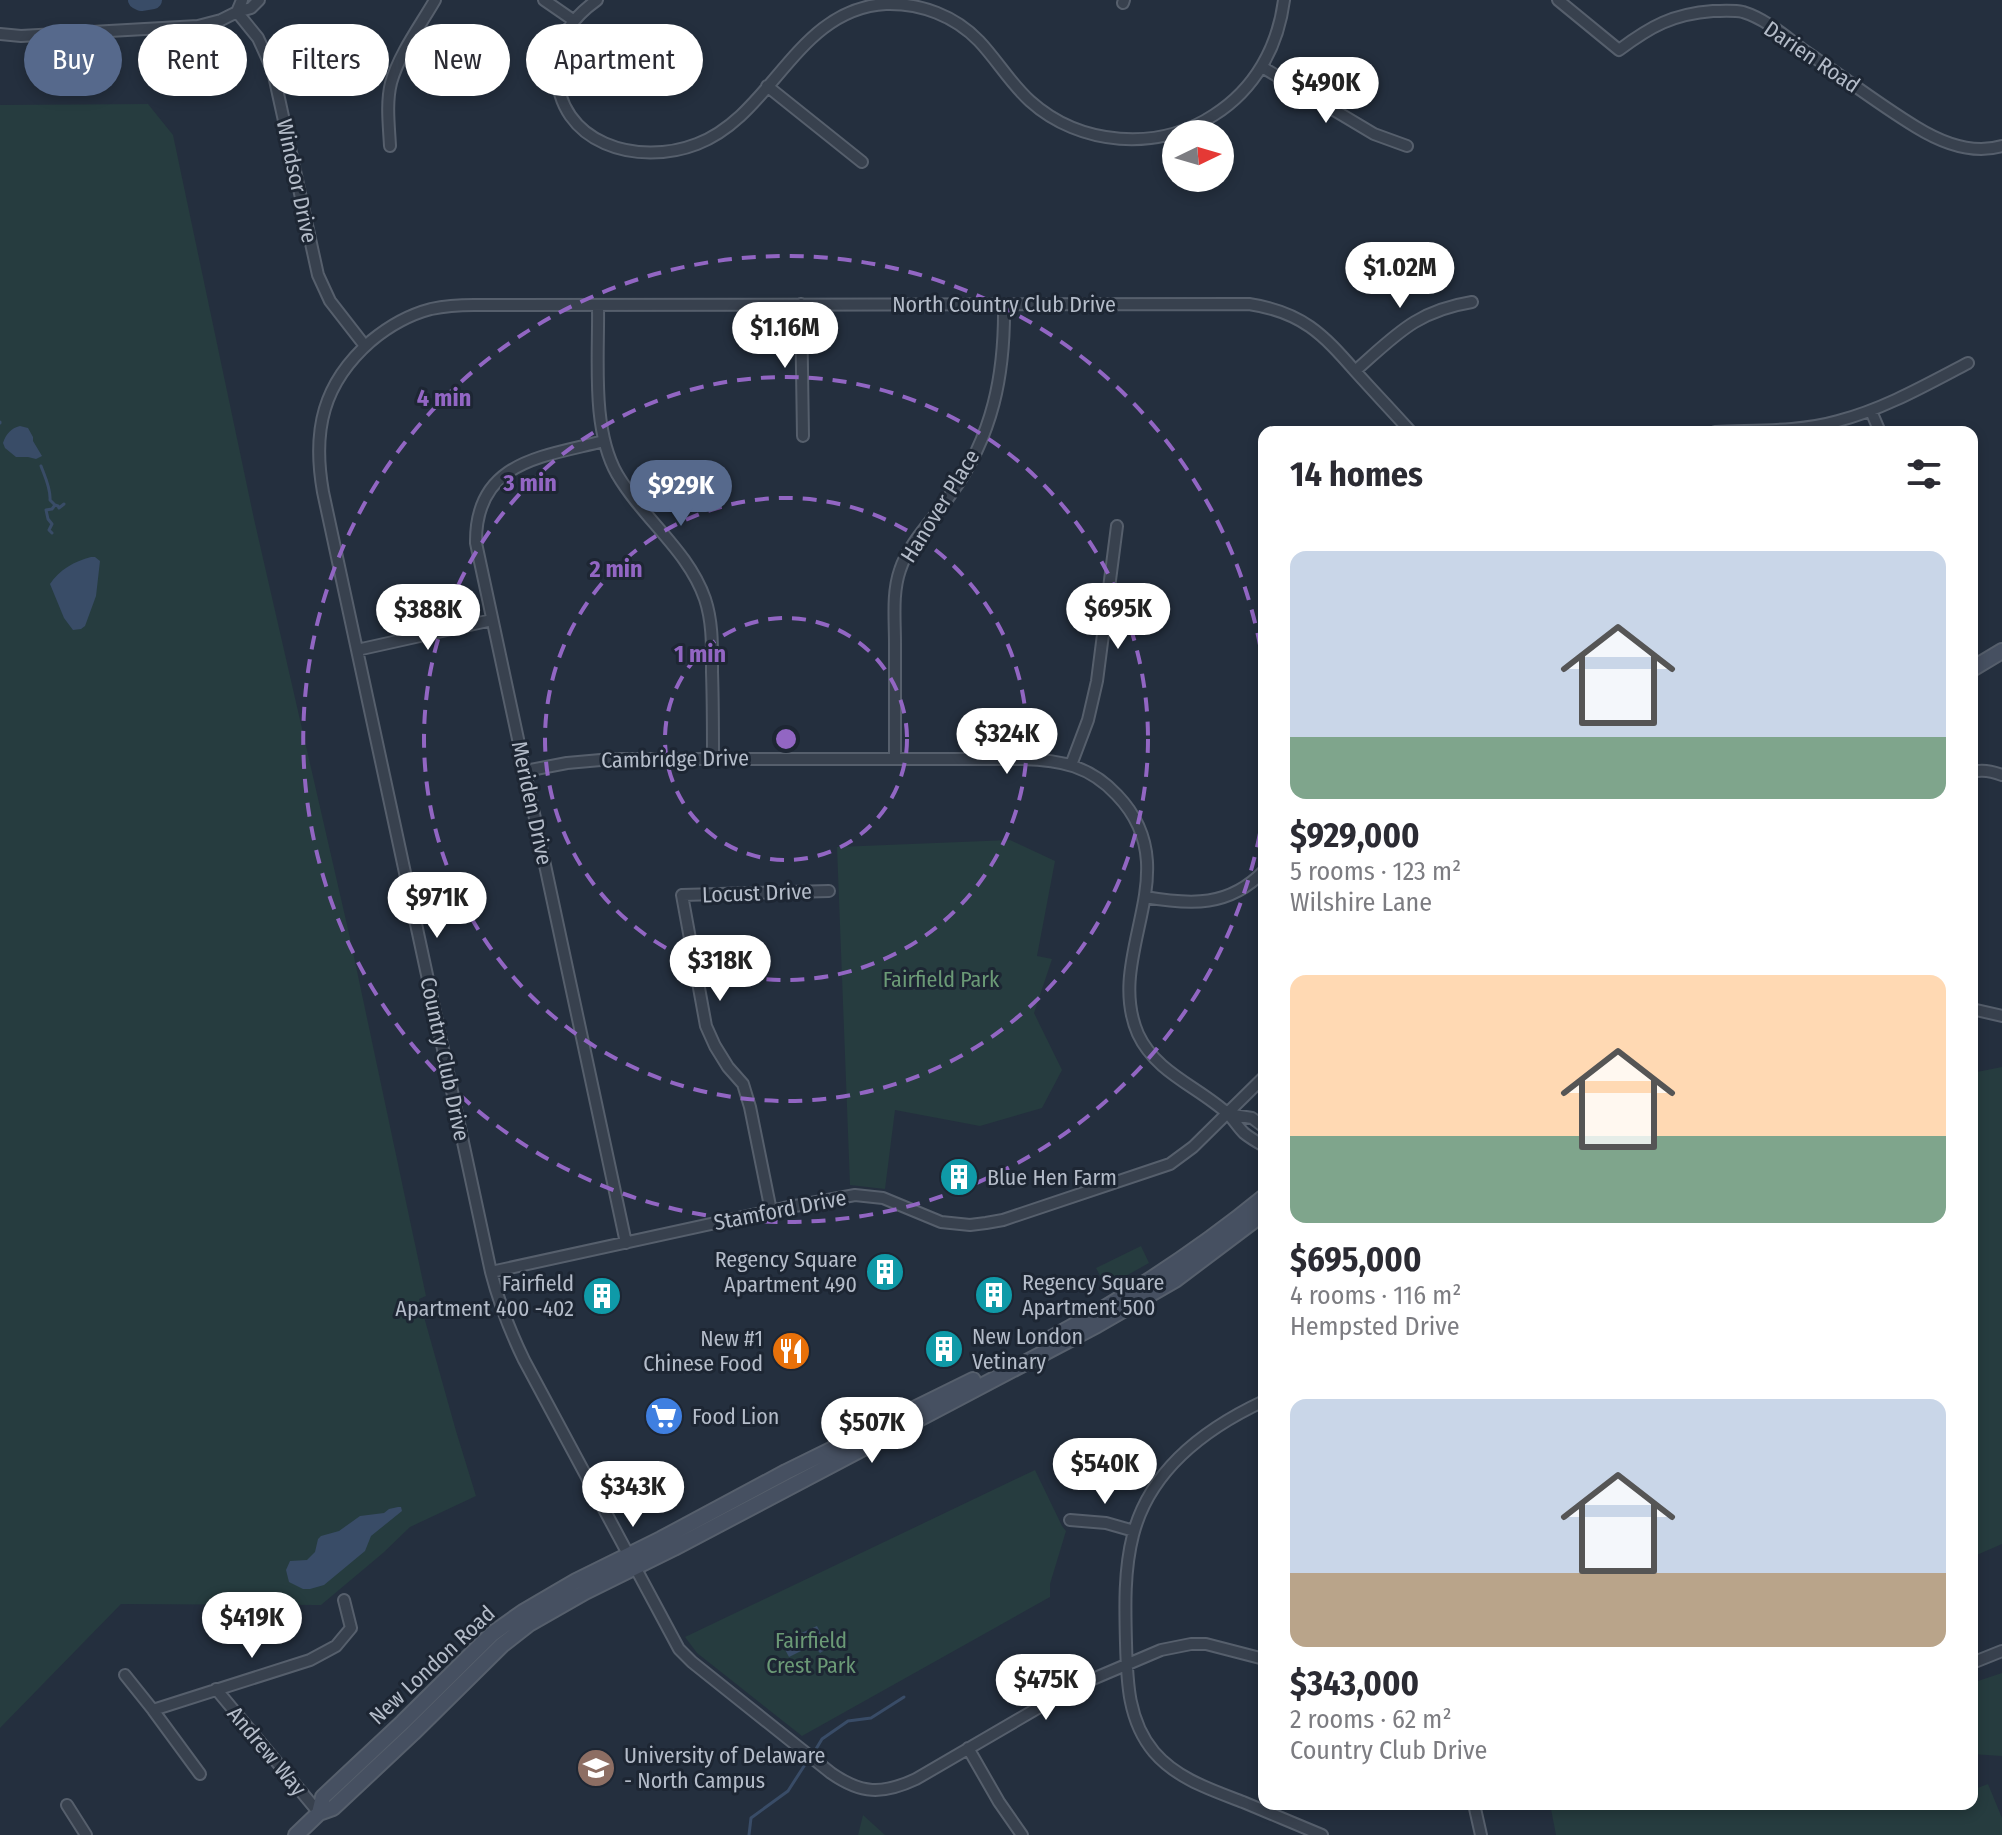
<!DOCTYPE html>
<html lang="en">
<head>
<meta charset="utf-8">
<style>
  body { margin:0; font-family:"Fira Sans Condensed",sans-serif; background:#f2f2f3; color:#2b2b33; height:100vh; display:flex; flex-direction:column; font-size:30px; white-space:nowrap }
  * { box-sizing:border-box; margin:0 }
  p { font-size:26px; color:#7c7c81 }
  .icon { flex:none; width:44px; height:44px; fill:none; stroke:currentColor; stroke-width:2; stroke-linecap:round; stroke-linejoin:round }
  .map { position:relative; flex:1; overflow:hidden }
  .panel { position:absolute; left:1258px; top:426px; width:720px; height:1384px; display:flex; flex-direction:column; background:#fff; border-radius:16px; box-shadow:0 4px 12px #0003 }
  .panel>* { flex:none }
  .top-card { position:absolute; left:24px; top:24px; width:760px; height:72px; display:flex; gap:16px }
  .needle { width:52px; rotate:85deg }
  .tools { position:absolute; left:1162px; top:120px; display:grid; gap:16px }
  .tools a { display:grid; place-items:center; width:72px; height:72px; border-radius:50%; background:#fff; box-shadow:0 4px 12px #0003; font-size:40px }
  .price { position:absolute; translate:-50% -68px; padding:0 18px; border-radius:28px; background:#fff; color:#222; font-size:26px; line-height:52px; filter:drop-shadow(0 2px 4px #0008) }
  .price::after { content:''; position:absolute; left:50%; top:48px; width:24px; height:18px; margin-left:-12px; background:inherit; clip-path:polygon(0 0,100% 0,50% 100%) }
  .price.active { background:#56698c; color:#fff }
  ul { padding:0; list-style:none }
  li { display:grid; align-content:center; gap:16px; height:424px; padding:0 32px }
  li span { display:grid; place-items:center; height:248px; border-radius:16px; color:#555 }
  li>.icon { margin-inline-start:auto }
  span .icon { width:144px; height:144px; fill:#fffc; stroke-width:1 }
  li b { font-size:34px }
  h2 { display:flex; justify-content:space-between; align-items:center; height:96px; padding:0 32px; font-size:34px }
  .pill { padding:0 28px; border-radius:36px; background:#fff; box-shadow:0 4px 12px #0003; font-size:28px; line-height:72px }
  .pill.active { background:#56698c; color:#fff }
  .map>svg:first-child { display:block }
</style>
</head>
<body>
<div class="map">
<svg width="2002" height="1835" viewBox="0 0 2002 1835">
  <rect width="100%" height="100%" fill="#242f3e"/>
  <!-- green -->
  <path fill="#263c3f" d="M 148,104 L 173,135 L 254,519 L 350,938 L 426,1296 L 419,1299 L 456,1431 L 476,1496 L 410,1527 L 383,1553 L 321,1605 L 121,1604 L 0,1728 L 0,105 Z
    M 1010,840 L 1055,861 L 1037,956 L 1052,959 L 1034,1013 L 1062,1070 L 1042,1108 L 980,1126 L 895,1110 L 885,1189 L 850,1185 L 837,847 Z
    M 2002,1067 L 2002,1544 L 1972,1557 L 1972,1073 Z
    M 1141,1246 L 1149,1263 L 1106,1287 L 1096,1268 Z
    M 1035,1470 L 1062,1526 L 1066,1531 L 1050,1584 L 1050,1597 L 802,1736 L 697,1653 L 685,1637 Z
    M 2002,1673 L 2002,1756 L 1972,1754 L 1972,1683 Z
    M 1988,1784 L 2002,1818 L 2002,1835 L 1556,1835 L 1550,1804 L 1972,1804 L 1972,1790 Z
    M 863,1815 L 885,1835 L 858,1835 Z"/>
  <!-- water -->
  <path fill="#394c67" d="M 20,426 L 28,428 L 33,437 L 33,441 L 42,456 L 36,459 L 28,457 L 16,457 L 5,448 L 3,443 C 6,434 11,428 20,426 Z
    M 91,557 L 95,557 L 100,561 L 96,596 L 85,626 L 81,629 L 73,630 L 64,618 L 50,584 C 59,570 75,561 91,557 Z
    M 398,1507 L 401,1507 L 402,1511 L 371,1536 L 365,1551 L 324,1585 L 310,1589 L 303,1589 L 289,1582 L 286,1570 L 290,1561 L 307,1560 L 315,1552 L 318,1539 L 321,1536 L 339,1531 L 360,1516 L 384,1513 L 389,1509 Z
    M 817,1626 L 828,1648 L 820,1653 L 813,1645 L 789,1657 L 781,1642 Z"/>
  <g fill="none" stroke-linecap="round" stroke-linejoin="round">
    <!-- stream -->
    <path stroke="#394c67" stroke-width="3" d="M 0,422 L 0,423
      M 41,466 C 45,477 51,489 50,500 L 55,505
      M 52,533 L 49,530 L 52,524 L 48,519 L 46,510 L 52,509 L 55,505 L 58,506 L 59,508 L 64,504
      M 816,1749 L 822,1739 L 848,1721 L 871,1718 L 904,1697
      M 749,1835 L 751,1818 L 788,1791 L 806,1763"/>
    <!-- river -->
    <path stroke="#394c67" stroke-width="18" d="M 137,0 L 141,2 L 153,0"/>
    <!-- minor casing -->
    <g stroke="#565f6c" stroke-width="14">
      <path id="minor" d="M 242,0 L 237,12 L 251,8 L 259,0
        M 544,0 L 573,20
        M 597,0 C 572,18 557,38 557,70 C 557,144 638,167 697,144 C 773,115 796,9 886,4 C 921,3 955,16 979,41 C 997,60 1010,83 1030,101 C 1080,146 1158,152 1214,115 C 1255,89 1278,47 1284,0
        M 1558,0 L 1619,50 C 1651,26 1673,14 1713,11 C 1722,11 1734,10 1743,12 C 1766,19 1786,37 1805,51 C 1842,76 1878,104 1916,127 C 1942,143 1972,155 2002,146
        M 1123,3 L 1124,0
        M 0,34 L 21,36 L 198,26 L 221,20 L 237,12 L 258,38 L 273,71 L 318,275 L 330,301 L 365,346
        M 1262,67 L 1374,134 L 1407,146
        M 767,86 L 862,162
        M 390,146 C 389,126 386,103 391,83 C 399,54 420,26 435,0
        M 801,304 L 803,436
        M 598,305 C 599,358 591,428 617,474 C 643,519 688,550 705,599 C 713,623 712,648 712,672 C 713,701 713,730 713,758
        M 1355,371 C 1396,335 1416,311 1472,302
        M 1871,411 L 1880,432
        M 1715,432 C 1756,430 1799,432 1838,421 C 1884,409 1926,385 1968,363
        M 604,441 C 542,457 475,461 476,543 L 626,1243
        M 357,650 L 492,620
        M 895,759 C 895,720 895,682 895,643 C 895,619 892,593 900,570 C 909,542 934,519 951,494 C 993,436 1005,374 1004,304
        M 1071,765 L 1088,720 L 1097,681 L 1117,526
        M 525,771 L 567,763 L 612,759 L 1023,759 C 1061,760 1090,766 1117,795 C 1190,871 1103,954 1138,1034 C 1156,1073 1199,1087 1228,1114 C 1234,1120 1238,1127 1244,1133 C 1250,1138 1257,1142 1264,1146
        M 1972,772 C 1983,769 1992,771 2002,775
        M 1145,897 C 1191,905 1229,907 1264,871
        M 1972,1009 L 2002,1016
        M 1227,1114 L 1252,1118 L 1264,1127
        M 771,1211 L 750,1107 L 743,1084 L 728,1067 L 715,1046 L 706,1026 L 682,895 L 829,891
        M 491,1272 L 784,1208 L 855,1195 L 883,1198 L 941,1222 L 970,1225 L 986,1223 L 1003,1220 L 1170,1164 L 1193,1147 L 1264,1077
        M 1264,1401 C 1206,1428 1150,1469 1133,1535 C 1124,1570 1125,1607 1126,1643 C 1127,1682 1128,1721 1154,1752 C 1177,1779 1212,1790 1243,1802 C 1269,1813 1296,1824 1322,1835
        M 1070,1520 L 1106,1523 L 1134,1531
        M 1264,1659 L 1206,1644 L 1191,1644 L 1161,1650 L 1074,1687 L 916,1779 C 882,1795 861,1794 831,1773 L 692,1662 L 679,1649 L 524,1360 C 510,1331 499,1303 491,1272 L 323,492 C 312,430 323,383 371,341 C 389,326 408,315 431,309 C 445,306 460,305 474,305 L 1249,304 C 1302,312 1323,334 1356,372 C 1374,392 1393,412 1411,432
        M 1972,1663 L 2002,1651
        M 125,1675 L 153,1710 L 200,1774
        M 216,1689 L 319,1813
        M 153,1710 L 310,1660 L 336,1646 L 351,1628 L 344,1600
        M 968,1748 L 999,1802 L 1022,1835
        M 1474,1804 L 1481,1835
        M 67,1805 L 86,1835"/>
    </g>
    <!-- secondary casing -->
    <g stroke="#565f6c" stroke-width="18">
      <path id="secondary" d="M 1972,669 L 2002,651
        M 1048,1340 C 1124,1299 1197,1252 1264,1197
        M 319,1813 L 323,1797 L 403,1722 L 492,1634 L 523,1612 L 576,1581 L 661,1539 L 786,1472 L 973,1380
        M 296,1835 L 319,1813 L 333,1808 L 413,1733 L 502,1645 L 529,1624 L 585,1592 L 674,1548 L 1097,1325 L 1175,1280 L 1264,1213"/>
    </g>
    <!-- minor -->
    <use href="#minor" stroke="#38414e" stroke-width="10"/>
    <!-- secondary -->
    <use href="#secondary" stroke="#465061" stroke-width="14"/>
  </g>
  <!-- distance rings -->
  <g fill="none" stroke="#9266c3" stroke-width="4" stroke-dasharray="14 10">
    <circle cx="786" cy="739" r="121"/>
    <circle cx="786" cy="739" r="241"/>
    <circle cx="786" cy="739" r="362"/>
    <path d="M1264 810A483 483 0 1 1 1264 668"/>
  </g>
  <!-- icons -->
  <defs>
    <g id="building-disc" transform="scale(2)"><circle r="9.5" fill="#0f9aa8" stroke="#1d2633"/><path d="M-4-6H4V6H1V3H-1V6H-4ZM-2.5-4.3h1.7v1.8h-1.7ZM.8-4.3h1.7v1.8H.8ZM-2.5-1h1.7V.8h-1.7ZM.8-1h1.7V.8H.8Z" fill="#fff"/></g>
    <g id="restaurant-disc" transform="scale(2)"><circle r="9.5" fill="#e8710a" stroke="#1d2633"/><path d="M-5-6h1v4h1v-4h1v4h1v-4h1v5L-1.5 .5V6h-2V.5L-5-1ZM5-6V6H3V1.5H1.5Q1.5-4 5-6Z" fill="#fff"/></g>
    <g id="supermarket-disc" transform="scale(2)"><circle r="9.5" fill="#3f7fe0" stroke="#1d2633"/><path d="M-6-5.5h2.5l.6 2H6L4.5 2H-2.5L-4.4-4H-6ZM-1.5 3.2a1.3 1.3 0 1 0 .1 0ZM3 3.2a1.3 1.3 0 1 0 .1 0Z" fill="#fff"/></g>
    <g id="university-disc" transform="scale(2)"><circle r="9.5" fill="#8d6e63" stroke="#1d2633"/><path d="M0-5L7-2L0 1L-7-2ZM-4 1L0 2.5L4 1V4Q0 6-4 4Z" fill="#fff"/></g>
  </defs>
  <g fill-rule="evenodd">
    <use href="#building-disc" x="959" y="1177"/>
    <use href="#building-disc" x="885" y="1272"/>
    <use href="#building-disc" x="994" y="1295"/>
    <use href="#building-disc" x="602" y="1296"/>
    <use href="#building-disc" x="944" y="1349"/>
    <use href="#restaurant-disc" x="791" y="1351"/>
    <use href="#supermarket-disc" x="664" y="1416"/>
    <use href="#university-disc" x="596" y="1768"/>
  </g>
  <g text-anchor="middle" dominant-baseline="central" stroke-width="6" stroke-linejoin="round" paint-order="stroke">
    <!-- street labels -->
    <g font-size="22" fill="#b4bcc9" stroke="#1d2633">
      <text transform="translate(1812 57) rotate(34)">Darien Road</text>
      <text transform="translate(297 181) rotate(78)">Windsor Drive</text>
      <text x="1004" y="304">North Country Club Drive</text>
      <text transform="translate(940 506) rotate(-58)">Hanover Place</text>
      <text transform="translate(675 759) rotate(-1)">Cambridge Drive</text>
      <text transform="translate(532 803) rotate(78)">Meriden Drive</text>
      <text transform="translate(757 893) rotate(-2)">Locust Drive</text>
      <text transform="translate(445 1059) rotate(78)">Country Club Drive</text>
      <text transform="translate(780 1210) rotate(-11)">Stamford Drive</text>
      <text transform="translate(432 1665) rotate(-43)">New London Road</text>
      <text transform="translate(267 1751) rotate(50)">Andrew Way</text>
    </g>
    <!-- park labels -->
    <g font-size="22" fill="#6b9a76" stroke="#1d2633">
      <text x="941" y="979">Fairfield Park</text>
      <text x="811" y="1640">Fairfield<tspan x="811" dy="25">Crest Park</tspan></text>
    </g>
    <!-- poi labels -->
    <g font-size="22" fill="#b4bcc9" stroke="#1d2633" text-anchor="start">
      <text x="987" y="1177">Blue Hen Farm</text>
      <text x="857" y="1259" text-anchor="end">Regency Square<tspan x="857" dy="25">Apartment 490</tspan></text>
      <text x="1022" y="1282">Regency Square<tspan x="1022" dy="25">Apartment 500</tspan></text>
      <text x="574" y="1283" text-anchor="end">Fairfield<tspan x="574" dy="25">Apartment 400 -402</tspan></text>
      <text x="972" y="1336">New London<tspan x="972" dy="25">Vetinary</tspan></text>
      <text x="763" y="1338" text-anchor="end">New #1<tspan x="763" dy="25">Chinese Food</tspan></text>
      <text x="692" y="1416">Food Lion</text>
      <text x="624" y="1755">University of Delaware<tspan x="624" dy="25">- North Campus</tspan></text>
    </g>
  </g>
  <circle cx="786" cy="739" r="12" fill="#9266c3" stroke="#1d2633" stroke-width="4"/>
  <g font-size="24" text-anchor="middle" font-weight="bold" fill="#9266c3" stroke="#1d2633" stroke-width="6" stroke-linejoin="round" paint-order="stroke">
    <text x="444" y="406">4 min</text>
    <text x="530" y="491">3 min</text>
    <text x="616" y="577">2 min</text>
    <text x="700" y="662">1 min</text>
  </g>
</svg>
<div class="tools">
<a><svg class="needle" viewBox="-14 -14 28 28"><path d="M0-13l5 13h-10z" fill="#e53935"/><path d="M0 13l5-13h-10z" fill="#7c7c81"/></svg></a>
</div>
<b class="price" style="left:1326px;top:125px">$490K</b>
<b class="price" style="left:1400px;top:310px">$1.02M</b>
<b class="price" style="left:785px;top:370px">$1.16M</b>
<b class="price active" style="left:681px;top:528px">$929K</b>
<b class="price" style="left:1118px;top:651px">$695K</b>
<b class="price" style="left:428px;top:652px">$388K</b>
<b class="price" style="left:1007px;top:776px">$324K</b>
<b class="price" style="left:437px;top:940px">$971K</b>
<b class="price" style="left:720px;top:1003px">$318K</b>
<b class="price" style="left:872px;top:1465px">$507K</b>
<b class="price" style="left:1105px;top:1506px">$540K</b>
<b class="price" style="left:633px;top:1529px">$343K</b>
<b class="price" style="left:252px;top:1660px">$419K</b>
<b class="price" style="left:1046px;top:1722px">$475K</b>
<div class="top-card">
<a class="pill active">Buy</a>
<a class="pill">Rent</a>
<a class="pill">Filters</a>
<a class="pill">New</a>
<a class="pill">Apartment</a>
</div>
<section class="panel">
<h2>14 homes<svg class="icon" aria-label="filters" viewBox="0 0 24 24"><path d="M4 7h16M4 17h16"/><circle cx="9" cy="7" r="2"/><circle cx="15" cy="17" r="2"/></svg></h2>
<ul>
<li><span style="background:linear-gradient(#c9d6e8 75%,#7fa58c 0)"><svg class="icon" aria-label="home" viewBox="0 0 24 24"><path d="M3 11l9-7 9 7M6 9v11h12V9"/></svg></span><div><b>$929,000</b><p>5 rooms · 123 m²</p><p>Wilshire Lane</p></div></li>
<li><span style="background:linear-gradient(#ffd9b3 65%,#7fa58c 0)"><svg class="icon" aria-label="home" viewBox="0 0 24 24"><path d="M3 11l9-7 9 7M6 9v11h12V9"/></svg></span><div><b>$695,000</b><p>4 rooms · 116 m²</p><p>Hempsted Drive</p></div></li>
<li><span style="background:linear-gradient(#c9d6e8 70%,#b9a48a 0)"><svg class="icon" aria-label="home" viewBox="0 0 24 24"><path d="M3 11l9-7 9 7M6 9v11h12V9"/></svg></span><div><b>$343,000</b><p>2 rooms · 62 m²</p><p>Country Club Drive</p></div></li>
</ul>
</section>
</div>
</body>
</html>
